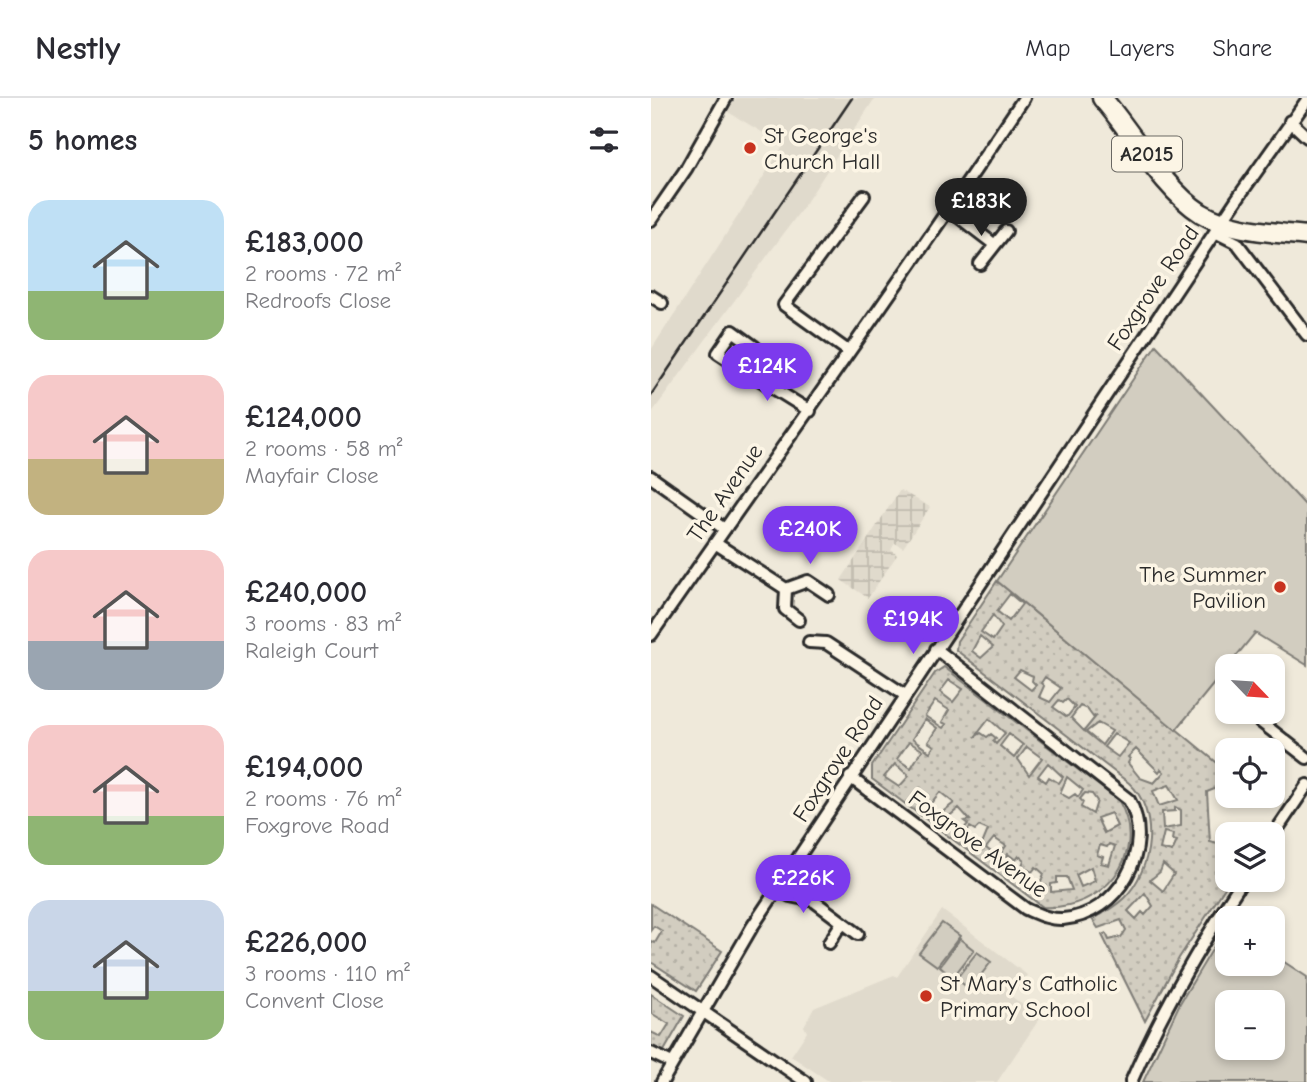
<!DOCTYPE html>
<html lang="en">
<head>
<meta charset="utf-8">
<style>
  body { margin:0; font-family:"Comic Neue",sans-serif; background:#f7f7f7; color:#2b2b33; height:100vh; display:flex; flex-direction:column; font-size:26px; white-space:nowrap }
  * { box-sizing:border-box; margin:0 }
  p { font-size:23px; color:#7c7c81 }
  .icon { flex:none; width:38px; height:38px; fill:none; stroke:currentColor; stroke-width:2; stroke-linecap:round; stroke-linejoin:round }
  .map { position:relative; flex:1; overflow:hidden }
  .panel { display:flex; flex-direction:column; background:#fff; width:651px }
  .panel>* { flex:none }
  .needle { width:46px; rotate:115deg }
  .controls { position:absolute; left:564px; top:556px; display:grid; gap:14px }
  .controls a { display:grid; place-items:center; width:70px; height:70px; border-radius:14px; background:#fff; box-shadow:0 4px 10px #0003; font-size:35px }
  .price { position:absolute; translate:-50% -60px; padding:0 16px; border-radius:24px; background:#7c3aed; color:#fff; font-size:23px; line-height:46px; filter:drop-shadow(0 2px 4px #0008) }
  .price::after { content:''; position:absolute; left:50%; top:42px; width:21px; height:16px; margin-left:-10px; background:inherit; clip-path:polygon(0 0,100% 0,50% 100%) }
  .price.selected { background:#222; color:#fff }
  ul { padding:0; list-style:none }
  li { display:flex; align-items:center; gap:21px; height:175px; padding:0 28px }
  li span { display:grid; place-items:center; flex:none; width:196px; height:140px; border-radius:21px; color:#555 }
  li>.icon { margin-inline-start:auto }
  span .icon { width:84px; height:84px; fill:#fffc; stroke-width:1 }
  li b { font-size:30px }
  h2 { display:flex; justify-content:space-between; align-items:center; height:84px; padding:0 28px; font-size:30px }
  header { display:flex; align-items:center; gap:42px; box-sizing:border-box; height:98px; padding:0 35px; background:#fff; border-bottom:2px solid #e1e1e2 }
  header strong { font-size:33px }
  nav { display:flex; gap:38px; margin-inline-start:auto; font-size:24px }
  main { display:flex; flex:1; min-height:0 }
  .map>svg:first-child { display:block }
</style>
</head>
<body>
<header>
<strong>Nestly</strong>
<nav><a>Map</a><a>Layers</a><a>Share</a></nav>
</header>
<main>
<section class="panel">
<h2>5 homes<svg class="icon" aria-label="filters" viewBox="0 0 24 24"><path d="M4 7h16M4 17h16"/><circle cx="9" cy="7" r="2"/><circle cx="15" cy="17" r="2"/></svg></h2>
<ul>
<li><span style="background:linear-gradient(#bfe0f5 65%,#8fb573 0)"><svg class="icon" aria-label="home" viewBox="0 0 24 24"><path d="M3 11l9-7 9 7M6 9v11h12V9"/></svg></span><div><b>£183,000</b><p>2 rooms · 72 m²</p><p>Redroofs Close</p></div></li>
<li><span style="background:linear-gradient(#f6c9c9 60%,#c2b280 0)"><svg class="icon" aria-label="home" viewBox="0 0 24 24"><path d="M3 11l9-7 9 7M6 9v11h12V9"/></svg></span><div><b>£124,000</b><p>2 rooms · 58 m²</p><p>Mayfair Close</p></div></li>
<li><span style="background:linear-gradient(#f6c9c9 65%,#9aa5b1 0)"><svg class="icon" aria-label="home" viewBox="0 0 24 24"><path d="M3 11l9-7 9 7M6 9v11h12V9"/></svg></span><div><b>£240,000</b><p>3 rooms · 83 m²</p><p>Raleigh Court</p></div></li>
<li><span style="background:linear-gradient(#f6c9c9 65%,#8fb573 0)"><svg class="icon" aria-label="home" viewBox="0 0 24 24"><path d="M3 11l9-7 9 7M6 9v11h12V9"/></svg></span><div><b>£194,000</b><p>2 rooms · 76 m²</p><p>Foxgrove Road</p></div></li>
<li><span style="background:linear-gradient(#c9d6e8 65%,#8fb573 0)"><svg class="icon" aria-label="home" viewBox="0 0 24 24"><path d="M3 11l9-7 9 7M6 9v11h12V9"/></svg></span><div><b>£226,000</b><p>3 rooms · 110 m²</p><p>Convent Close</p></div></li>
</ul>
</section>
<div class="map">
<svg width="656" height="984" viewBox="0 0 656 984">
  <defs>
    <pattern id="industrial-grid" width="8" height="8" patternUnits="userSpaceOnUse" patternTransform="scale(1.75)"><rect width="8" height="8" fill="#e0dacc"/><path d="M0 4h8M4 0v8" fill="none" stroke="#c0bbaf"/></pattern>
    <pattern id="grass-dots" width="8" height="8" patternUnits="userSpaceOnUse" patternTransform="scale(1.75)"><rect width="8" height="8" fill="#d2cdc0"/><path d="M2 2h.1M6 6h.1" fill="none" stroke="#b4b0a5" stroke-width="1.8" stroke-linecap="round"/></pattern>
  </defs>
  <rect width="100%" height="100%" fill="#efe9da"/>
  <filter id="ink" filterUnits="userSpaceOnUse"><feTurbulence type="fractalNoise" baseFrequency=".0143" numOctaves="2"/><feDisplacementMap in="SourceGraphic" scale="14" xChannelSelector="R" yChannelSelector="G"/><feConvolveMatrix kernelMatrix="1 2 1 2 8 2 1 2 1" color-interpolation-filters="sRGB"/></filter>
  <g filter="url(#ink)">
    <!-- built -->
    <path fill="#e0dacc" d="M 85,0 L 224,0 L 150,112 L 0,316 L 0,252 L 133,47 L 77,14 Z
      M 291,812 L 376,877 L 360,898 L 389,920 L 346,984 L 179,984 L 140,958 L 156,934 L 153,928 L 163,910 L 243,877 L 246,879 Z"/>
    <!-- industrial -->
    <path fill="url(#industrial-grid)" d="M 249,392 L 279,409 L 252,450 L 244,445 L 240,452 L 246,457 L 217,500 L 190,482 Z"/>
    <!-- grass -->
    <path fill="url(#grass-dots)" stroke="#7e7c76" stroke-width="2" fill-rule="evenodd" d="M 346,483 L 576,673 L 576,686 L 556,694 L 559,744 L 576,748 L 576,782 L 579,782 L 528,860 L 494,923 L 451,837 L 455,835 L 458,842 L 470,839 L 475,832 L 470,822 L 447,830 L 441,821 C 453,815 464,809 473,800 C 502,772 509,713 478,685 L 305,552 L 306,543 ZM 359,496 L 371,506 L 358,523 L 346,513 ZM 342,517 L 351,529 L 342,542 L 330,534 ZM 329,538 L 342,549 L 330,560 L 321,553 ZM 369,572 L 382,578 L 381,583 L 385,587 L 380,592 L 363,579 ZM 394,579 L 410,590 L 399,604 L 388,599 L 393,588 L 390,585 ZM 416,601 L 424,609 L 416,619 L 402,609 L 408,602 L 412,605 ZM 429,608 L 436,611 L 442,619 L 446,617 L 433,633 L 420,620 ZM 447,625 L 461,633 L 451,647 L 435,634 ZM 463,636 L 478,645 L 467,659 L 453,649 ZM 485,651 L 508,674 L 510,671 L 513,674 L 503,685 L 489,680 L 477,665 L 479,661 L 477,659 ZM 518,687 L 527,702 L 508,708 L 502,693 ZM 524,709 L 530,712 L 530,728 L 512,731 L 511,714 L 524,713 ZM 513,734 L 522,736 L 521,742 L 526,743 L 521,754 L 509,751 ZM 512,766 L 523,776 L 512,793 L 499,782 L 509,774 ZM 494,795 L 502,808 L 494,817 L 491,814 L 485,821 L 477,813 Z
      M 293,569 L 468,703 C 499,758 451,813 392,809 L 221,681 L 221,668 L 284,575 ZM 298,582 L 312,591 L 302,604 L 289,594 ZM 284,603 L 298,612 L 291,624 L 295,626 L 292,630 L 274,618 ZM 274,621 L 286,630 L 277,644 L 283,648 L 279,654 L 261,641 ZM 338,621 L 354,635 L 345,646 L 342,643 L 345,640 L 340,636 L 336,639 L 330,635 L 324,639 ZM 358,636 L 372,647 L 363,660 L 349,648 ZM 258,644 L 271,652 L 260,670 L 246,661 ZM 376,649 L 391,660 L 378,677 L 367,661 ZM 397,665 L 412,679 L 408,685 L 398,679 L 395,684 L 387,678 ZM 244,666 L 258,678 L 248,689 L 233,679 ZM 416,679 L 432,692 L 427,699 L 424,696 L 418,700 L 409,695 ZM 289,694 L 303,705 L 290,715 L 277,709 ZM 434,695 L 441,696 L 446,703 L 442,716 L 430,709 L 432,704 L 429,701 ZM 308,710 L 319,722 L 313,723 L 317,726 L 311,733 L 295,721 ZM 460,715 L 466,728 L 453,735 L 446,720 ZM 328,728 L 337,732 L 330,749 L 314,736 L 319,729 L 324,732 ZM 343,740 L 355,748 L 347,759 L 335,750 ZM 458,746 L 464,748 L 458,767 L 450,765 L 452,759 L 446,757 L 449,747 L 456,749 ZM 357,756 L 365,762 L 368,758 L 373,762 L 368,776 L 352,763 ZM 385,769 L 393,776 L 387,790 L 372,777 L 376,771 L 381,774 ZM 440,769 L 444,783 L 430,789 L 425,777 ZM 406,779 L 416,779 L 421,792 L 400,794 L 400,786 L 406,785 Z
      M 0,806 L 71,853 L 45,893 L 0,864 L 0,843 L 4,845 L 11,833 L 3,828 L 0,832 Z
      M 0,896 L 33,918 L 13,953 L 0,948 L 0,934 L 10,939 L 18,926 L 0,915 Z"/>
    <!-- park -->
    <path fill="#d2cdc0" stroke="#7e7c76" stroke-width="2" fill-rule="evenodd" d="M 505,247 L 656,409 L 656,567 L 604,535 L 525,632 L 346,483 Z
      M 291,825 L 309,838 L 286,868 L 268,855 Z
      M 576,827 L 576,866 L 621,866 L 621,856 L 656,879 L 656,984 L 492,984 L 529,905 ZM 576,905 L 621,905 L 621,950 L 576,950 Z
      M 309,841 L 323,852 L 302,879 L 289,868 Z
      M 326,854 L 340,864 L 319,891 L 305,881 Z"/>
    <g fill="none" stroke-linecap="round" stroke-linejoin="round">
      <!-- street casing -->
      <g stroke="#2b2b2b" stroke-width="16">
        <path id="street" d="M 639,23 L 656,39
          M 296,110 L 344,147
          M 0,122 L 35,71 L 75,0
          M 564,134 L 586,145 L 656,237
          M 329,166 L 355,133
          M 0,198 L 11,205
          M 197,253 L 133,207 L 213,98
          M 90,270 L 67,255 L 82,233 L 104,249 L 90,270 L 159,313
          M 0,379 L 72,430
          M 64,445 L 135,491
          M 135,491 L 157,483 L 178,497
          M 135,491 L 134,511 L 148,522
          M 0,537 C 124,358 252,181 373,0
          M 158,544 L 175,545 L 254,597
          M 597,614 L 656,660
          M 199,679 L 375,811 C 387,816 399,822 412,821 C 467,817 505,750 478,702 L 285,551
          M 621,739 L 656,687
          M 126,791 L 139,798 L 163,803 L 207,836
          M 178,845 L 190,826
          M 0,878 L 155,984
          M 0,955 L 21,965
          M 11,984 L 101,829 L 586,101 L 656,2
          M 480,984 C 511,912 549,847 592,782"/>
      </g>
      <!-- primary casing -->
      <g stroke="#2b2b2b" stroke-width="23">
        <path id="primary" d="M 451,0 C 481,34 512,91 550,115 C 580,133 622,134 656,138"/>
      </g>
      <!-- street -->
      <use href="#street" stroke="#fcf5e5" stroke-width="10"/>
      <!-- primary -->
      <use href="#primary" stroke="#fcf5e5" stroke-width="18"/>
      <!-- rail -->
      <path stroke="#2b2b2b" stroke-width="2.5" d="M 0,297 L 201,0"/>
    </g>
  </g>
  <!-- markers -->
  <g fill="#c8321e" stroke="#fcf5e5" stroke-width="2.5">
    <circle cx="99" cy="50" r="7"/>
    <circle cx="629" cy="489" r="7"/>
    <circle cx="275" cy="898" r="7"/>
  </g>
  <g text-anchor="middle" dominant-baseline="central" stroke-width="7" stroke-linejoin="round" paint-order="stroke">
    <!-- shield labels -->
    <rect fill="#fcf5e5" stroke="#6a6863" stroke-width="2" x="461" y="38.5" width="70" height="35" rx="5"/>
    <g font-size="21" font-weight="bold" fill="#2b2b2b">
      <text x="496" y="56">A2015</text>
    </g>
    <!-- poi labels -->
    <g font-size="23" fill="#2b2b2b" stroke="#fcf5e5" text-anchor="start">
      <text x="113" y="37">St George's<tspan x="113" dy="26">Church Hall</tspan></text>
      <text x="615" y="476" text-anchor="end">The Summer<tspan x="615" dy="26">Pavilion</tspan></text>
      <text x="289" y="885">St Mary's Catholic<tspan x="289" dy="26">Primary School</tspan></text>
    </g>
    <!-- street labels -->
    <g font-size="23" fill="#2b2b2b" stroke="#fcf5e5">
      <text transform="translate(502 190) rotate(-56)">Foxgrove Road</text>
      <text transform="translate(74 395) rotate(-55)">The Avenue</text>
      <text transform="translate(187 661) rotate(-57)">Foxgrove Road</text>
      <text transform="translate(327 746) rotate(36)">Foxgrove Avenue</text>
    </g>
  </g>
</svg>
<div class="controls">
<a><svg class="needle" viewBox="-14 -14 28 28"><path d="M0-13l5 13h-10z" fill="#e53935"/><path d="M0 13l5-13h-10z" fill="#7c7c81"/></svg></a>
<a><svg class="icon" aria-label="locate" viewBox="0 0 24 24"><circle cx="12" cy="12" r="6"/><path d="M12 2v4M12 18v4M2 12h4M18 12h4"/></svg></a>
<a><svg class="icon" aria-label="layers" viewBox="0 0 24 24"><path d="M12 4l9 5-9 5-9-5zM3 14l9 5 9-5"/></svg></a>
<a>+</a>
<a>−</a>
</div>
<b class="price selected" style="left:330px;top:140px">£183K</b>
<b class="price" style="left:116px;top:305px">£124K</b>
<b class="price" style="left:159px;top:468px">£240K</b>
<b class="price" style="left:262px;top:558px">£194K</b>
<b class="price" style="left:152px;top:817px">£226K</b>
</div>
</main>
</body>
</html>
